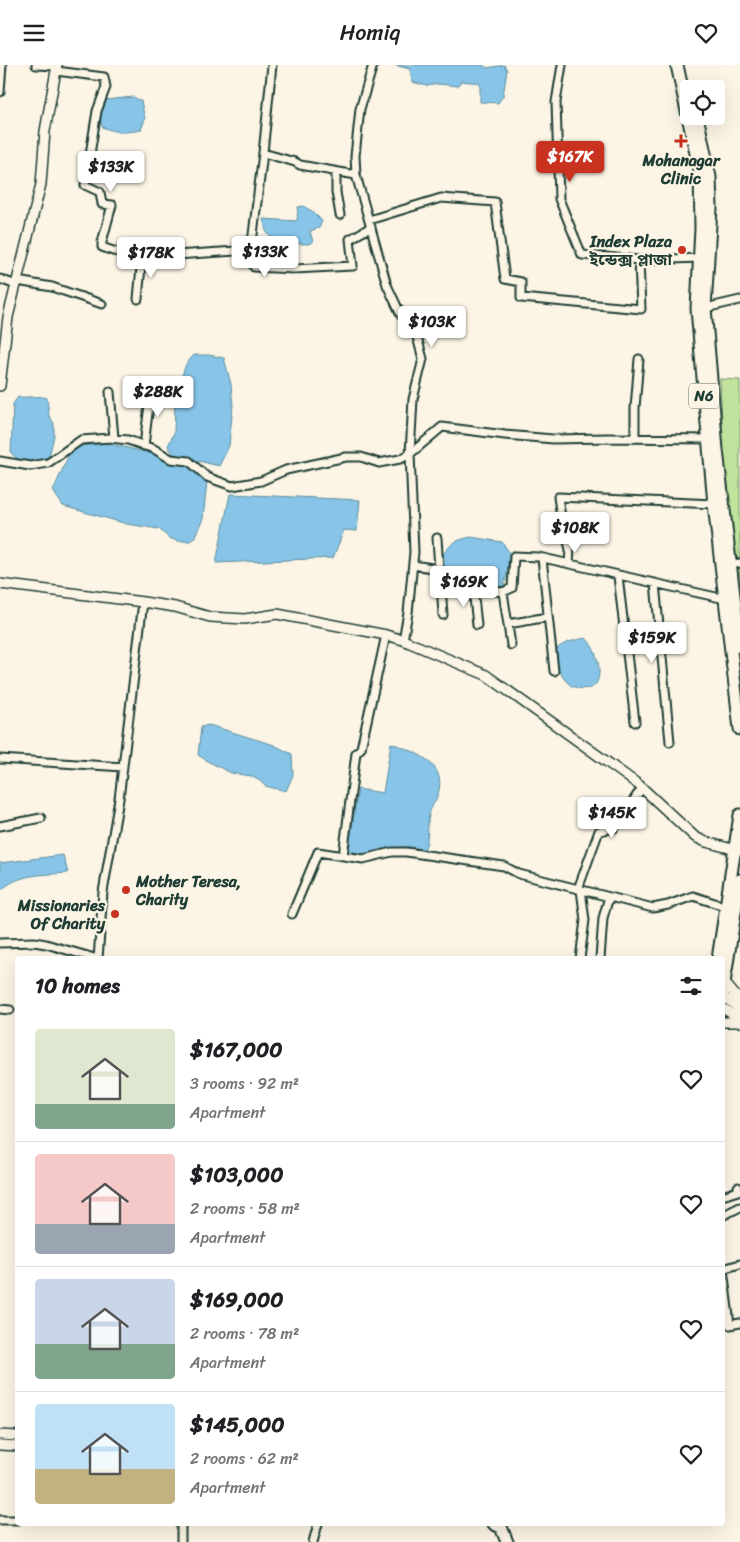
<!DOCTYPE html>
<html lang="en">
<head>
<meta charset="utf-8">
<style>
  body { margin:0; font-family:Sriracha,"Noto Sans Bengali",sans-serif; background:#f6f6f6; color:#202124; height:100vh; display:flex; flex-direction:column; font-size:19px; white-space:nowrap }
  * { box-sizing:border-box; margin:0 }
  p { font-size:16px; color:#757577 }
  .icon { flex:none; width:28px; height:28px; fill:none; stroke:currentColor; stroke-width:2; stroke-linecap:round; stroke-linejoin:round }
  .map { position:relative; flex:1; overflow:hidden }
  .panel { position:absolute; left:15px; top:891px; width:710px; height:570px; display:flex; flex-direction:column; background:#fff; border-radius:5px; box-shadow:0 5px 20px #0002 }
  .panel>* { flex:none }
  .buttons { position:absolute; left:680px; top:15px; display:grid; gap:10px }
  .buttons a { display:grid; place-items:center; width:45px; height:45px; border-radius:5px; background:#fff; box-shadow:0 5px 20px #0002; font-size:25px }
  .price { position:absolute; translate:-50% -42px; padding:0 11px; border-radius:5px; background:#fff; color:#222; font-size:16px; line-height:32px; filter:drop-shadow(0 1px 2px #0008) }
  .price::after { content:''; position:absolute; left:50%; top:30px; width:15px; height:11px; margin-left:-8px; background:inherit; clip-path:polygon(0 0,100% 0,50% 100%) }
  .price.current { background:#c8321e; color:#fff }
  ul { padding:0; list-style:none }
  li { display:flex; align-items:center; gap:15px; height:125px; padding:0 20px }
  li+li { border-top:1px solid #e0e0e0 }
  li span { display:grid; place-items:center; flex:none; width:140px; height:100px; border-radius:5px; color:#555 }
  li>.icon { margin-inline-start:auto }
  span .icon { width:60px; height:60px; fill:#fffc; stroke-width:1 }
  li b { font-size:21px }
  h2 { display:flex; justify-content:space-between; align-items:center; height:60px; padding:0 20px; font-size:21px }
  header { display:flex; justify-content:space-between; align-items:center; height:65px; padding:0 20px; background:#fff; font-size:22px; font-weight:600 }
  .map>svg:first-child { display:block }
</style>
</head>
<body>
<header><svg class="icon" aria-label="menu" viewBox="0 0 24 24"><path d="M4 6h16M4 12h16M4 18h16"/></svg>Homiq<svg class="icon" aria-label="heart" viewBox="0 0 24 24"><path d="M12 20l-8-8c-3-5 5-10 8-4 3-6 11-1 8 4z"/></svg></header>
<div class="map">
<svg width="740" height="1477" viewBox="0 0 740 1477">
  <rect width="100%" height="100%" fill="#fcf5e5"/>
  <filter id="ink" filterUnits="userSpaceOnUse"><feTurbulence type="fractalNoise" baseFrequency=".02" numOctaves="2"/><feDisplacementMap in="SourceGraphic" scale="10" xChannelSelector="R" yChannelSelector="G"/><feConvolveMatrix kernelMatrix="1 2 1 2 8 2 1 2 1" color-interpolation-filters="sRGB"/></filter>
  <g filter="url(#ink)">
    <!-- green -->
    <path fill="#c0e29c" stroke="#709068" d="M 720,314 L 740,315 L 740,569 L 725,421 Z"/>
    <!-- water -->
    <path fill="#87c4e7" stroke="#5d8e9f" d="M 394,0 L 483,0 L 487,3 L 504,0 L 507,5 L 503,31 L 498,38 L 480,37 L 480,18 L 461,16 L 458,21 L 438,19 L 427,21 L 412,17 L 410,4 Z
      M 133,32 L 141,36 L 145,54 L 141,65 C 126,68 117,68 102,62 L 100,51 L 106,35 Z
      M 303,141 L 312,146 L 322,156 L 319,163 L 310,166 L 313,177 L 308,179 L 275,178 L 266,166 L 263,154 L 297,156 L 298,142 Z
      M 194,290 L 209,290 L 224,293 L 231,319 L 233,340 L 229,381 L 219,401 L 174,390 L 168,381 L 174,368 L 175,335 L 178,322 L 186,299 Z
      M 18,332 C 28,333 38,330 47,333 L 49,351 L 54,358 L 54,371 L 49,392 C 32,396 24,402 11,388 L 13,339 Z
      M 106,378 L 154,389 L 192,403 L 207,417 L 203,454 L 194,473 L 190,476 L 177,476 L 169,473 L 159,464 L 127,459 L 63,441 L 53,426 L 70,387 L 81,381 Z
      M 230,429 L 360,435 L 357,466 L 344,465 L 333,493 L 216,498 Z
      M 471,472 L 502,477 L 509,487 L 507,509 L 504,521 L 496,522 L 456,518 L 443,503 L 441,492 C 452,478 453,476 471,472 Z
      M 586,573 C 595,582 603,604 597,617 C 596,620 593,621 591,623 C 585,624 578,624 572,621 C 563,616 549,593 557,584 C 564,577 576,575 586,573 Z
      M 209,660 L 274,680 L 292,689 L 293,710 L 286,726 L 265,721 L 260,716 L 251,711 L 231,708 L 209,697 L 198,690 L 201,662 Z
      M 391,678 C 414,686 448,698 438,729 C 436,736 430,743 429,750 C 426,763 430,773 424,785 C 417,783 410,781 404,782 C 381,785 372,794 348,785 L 358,724 L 383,728 Z
      M 63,790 L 68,808 C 43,810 19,808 0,826 L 0,798 Z"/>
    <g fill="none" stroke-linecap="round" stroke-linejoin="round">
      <!-- minor casing -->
      <g stroke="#1f3d34" stroke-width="11">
        <path id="minor" d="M 36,0 L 57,1
          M 272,0 L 263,88 L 295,97 L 300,100 L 356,110
          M 373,0 L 360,44 L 355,91 L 356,110 L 387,220 L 401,250 L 417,272 L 423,294 L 413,334 L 410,389 L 414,487 L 408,548 L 403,575
          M 562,0 L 556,37 L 559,134 L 582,190 L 639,195
          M 56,6 L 104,12 L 106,22 L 97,46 L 85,120 L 100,127 L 102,139 L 112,140 L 102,177 L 102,182 L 113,186 L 146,192 L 251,185
          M 0,27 L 2,0
          M 263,88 L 250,194 L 254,202 L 294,204 L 353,201 L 350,174 L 371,162
          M 336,107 L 336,127 L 340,150
          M 369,155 L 441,133 L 495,137 L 505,214 L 521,217 L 521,233 L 641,244 L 639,195 L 702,193
          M 0,214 L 16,220
          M 17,216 L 52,222 L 102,239
          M 138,234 L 142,191
          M 701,244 L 740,235
          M 110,327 L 114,373
          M 635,373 L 635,343 L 639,294
          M 144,381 L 151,323
          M 0,396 L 30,401 L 48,398 L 81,375 L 110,373 L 128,375 L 154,384 L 171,394 L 189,396 L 207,412 L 232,421 L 261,416 L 286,405 L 346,392 L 361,392 L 379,398 L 400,394 L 410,389 L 442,362 L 505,370 L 553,374 L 608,373 L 712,374
          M 437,473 L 439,504
          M 542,493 L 554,606
          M 569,499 L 570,484 L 561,452 L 558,432 L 714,439
          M 413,500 L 439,504 L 441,519 L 503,527 L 512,523 L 514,491 L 539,492 L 725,534
          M 727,500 L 740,498
          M 618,511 L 635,657
          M 655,518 L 670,677
          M 441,519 L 443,550
          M 473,523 L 477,560
          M 503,527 L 511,580
          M 508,559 L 548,552
          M 0,694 L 123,702
          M 0,761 L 41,753
          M 343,791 L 356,688 L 361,683 L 386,570
          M 578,824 L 599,766 L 614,763 L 642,723
          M 292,849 L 318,787 L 363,794 L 392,787 L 406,787 L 504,801 L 519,809 L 653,843 L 668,840 L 693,831 L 727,842
          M 0,878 L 34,877 L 46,879 L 98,894
          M 98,894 L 103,827 L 119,734 L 143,537
          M 580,894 L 585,855 L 581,825
          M 600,894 L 603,853 L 609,832
          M 0,944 L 10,945
          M 722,1131 L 738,1126 L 738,1122
          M 722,1151 L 740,1142
          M 740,1199 L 723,1204 L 730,1260 L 740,1258
          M 0,1455 L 18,1455
          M 181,1477 L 181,1459
          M 313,1477 L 318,1459"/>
      </g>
      <!-- tertiary casing -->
      <g stroke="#1f3d34" stroke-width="12">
        <path id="tertiary" d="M 0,321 L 8,252 L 41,119 L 45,66 L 57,0
          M 0,519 L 143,537 L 175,542 L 210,552 L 245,554 L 277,549 L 386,570 L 403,575 L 486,610 L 639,720 L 695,772 L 706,777 L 740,786
          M 724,917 L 740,936
          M 722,931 L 740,943
          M 722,943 L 740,953
          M 722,957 L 740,957
          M 0,1370 L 18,1371
          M 0,1380 L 18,1381"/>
      </g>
      <!-- trunk casing -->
      <g stroke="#1f3d34" stroke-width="15">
        <path id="trunk" d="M 677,0 L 700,107 L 701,163 L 697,244 L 714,439 L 740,664
          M 697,51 L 710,112 L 711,143 L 705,243 L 717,385 L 740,582
          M 718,894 L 740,750
          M 722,931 L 740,815
          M 494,1459 L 501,1462 L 507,1477"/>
      </g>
      <!-- minor -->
      <use href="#minor" stroke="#fcf5e5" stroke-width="7"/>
      <!-- tertiary -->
      <use href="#tertiary" stroke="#fcf5e5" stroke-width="9"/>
      <!-- trunk -->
      <use href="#trunk" stroke="#fcf5e5" stroke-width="11"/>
    </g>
  </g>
  <!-- markers -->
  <g fill="#c8321e" stroke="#fcf5e5" stroke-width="2">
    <path d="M678.5 68.5h5v5h5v5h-5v5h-5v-5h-5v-5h5z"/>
    <circle cx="682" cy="185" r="5"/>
    <circle cx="126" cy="825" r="5"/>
    <circle cx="115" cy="849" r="5"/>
  </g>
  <g text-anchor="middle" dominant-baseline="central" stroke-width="4.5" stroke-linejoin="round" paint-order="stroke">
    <!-- shield labels -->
    <rect fill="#fcf5e5" stroke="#617469" stroke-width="1" x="689" y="318.5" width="30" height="25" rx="4"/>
    <g font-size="15" font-weight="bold" fill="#1f3d34">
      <text x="704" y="331">N6</text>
    </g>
    <!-- poi labels -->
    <g font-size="16" font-weight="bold" fill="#1f3d34" stroke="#fcf5e5" text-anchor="end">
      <text x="681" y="95" text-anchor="middle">Mohanagar<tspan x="681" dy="18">Clinic</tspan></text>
      <text x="672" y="176">Index Plaza<tspan x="672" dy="18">ইন্ডেক্স প্লাজা</tspan></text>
      <text x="136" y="816" text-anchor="start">Mother Teresa,<tspan x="136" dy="18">Charity</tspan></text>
      <text x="105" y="840">Missionaries<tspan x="105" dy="18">Of Charity</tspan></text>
    </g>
  </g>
</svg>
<div class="buttons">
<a><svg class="icon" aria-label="locate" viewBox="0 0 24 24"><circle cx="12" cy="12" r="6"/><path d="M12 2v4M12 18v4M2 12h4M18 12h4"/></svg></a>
</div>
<b class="price current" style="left:570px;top:118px">$167K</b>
<b class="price" style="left:111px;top:128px">$133K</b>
<b class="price" style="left:265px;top:213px">$133K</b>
<b class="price" style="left:151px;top:214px">$178K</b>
<b class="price" style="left:432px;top:283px">$103K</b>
<b class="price" style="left:158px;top:353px">$288K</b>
<b class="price" style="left:575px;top:489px">$108K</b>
<b class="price" style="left:464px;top:543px">$169K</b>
<b class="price" style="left:652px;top:599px">$159K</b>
<b class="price" style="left:612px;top:774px">$145K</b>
<section class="panel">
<h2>10 homes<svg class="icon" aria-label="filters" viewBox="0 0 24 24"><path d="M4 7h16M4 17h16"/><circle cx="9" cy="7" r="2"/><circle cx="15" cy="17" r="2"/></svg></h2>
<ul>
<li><span style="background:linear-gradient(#dfe7d0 75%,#7fa58c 0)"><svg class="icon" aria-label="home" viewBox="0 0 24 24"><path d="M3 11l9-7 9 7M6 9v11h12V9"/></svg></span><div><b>$167,000</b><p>3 rooms · 92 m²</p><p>Apartment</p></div><svg class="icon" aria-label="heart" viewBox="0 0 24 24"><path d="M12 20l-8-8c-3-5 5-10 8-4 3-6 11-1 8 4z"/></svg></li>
<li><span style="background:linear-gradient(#f6c9c9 70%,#9aa5b1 0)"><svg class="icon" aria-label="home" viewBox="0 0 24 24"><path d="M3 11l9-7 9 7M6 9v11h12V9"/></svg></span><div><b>$103,000</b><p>2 rooms · 58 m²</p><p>Apartment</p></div><svg class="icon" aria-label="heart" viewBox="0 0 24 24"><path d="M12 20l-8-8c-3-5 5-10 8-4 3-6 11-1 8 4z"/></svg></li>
<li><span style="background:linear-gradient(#c9d6e8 65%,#7fa58c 0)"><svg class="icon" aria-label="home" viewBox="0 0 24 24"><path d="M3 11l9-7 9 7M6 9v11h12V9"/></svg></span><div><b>$169,000</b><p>2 rooms · 78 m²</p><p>Apartment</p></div><svg class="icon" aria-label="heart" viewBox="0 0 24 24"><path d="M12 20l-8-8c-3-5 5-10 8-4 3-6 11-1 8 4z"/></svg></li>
<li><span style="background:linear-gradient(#bfe0f5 65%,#c2b280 0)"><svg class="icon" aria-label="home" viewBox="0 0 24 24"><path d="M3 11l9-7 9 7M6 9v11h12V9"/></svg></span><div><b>$145,000</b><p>2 rooms · 62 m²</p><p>Apartment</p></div><svg class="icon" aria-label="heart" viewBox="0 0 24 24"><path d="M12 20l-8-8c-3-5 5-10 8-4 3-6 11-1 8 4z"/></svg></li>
</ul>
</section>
</div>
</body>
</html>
